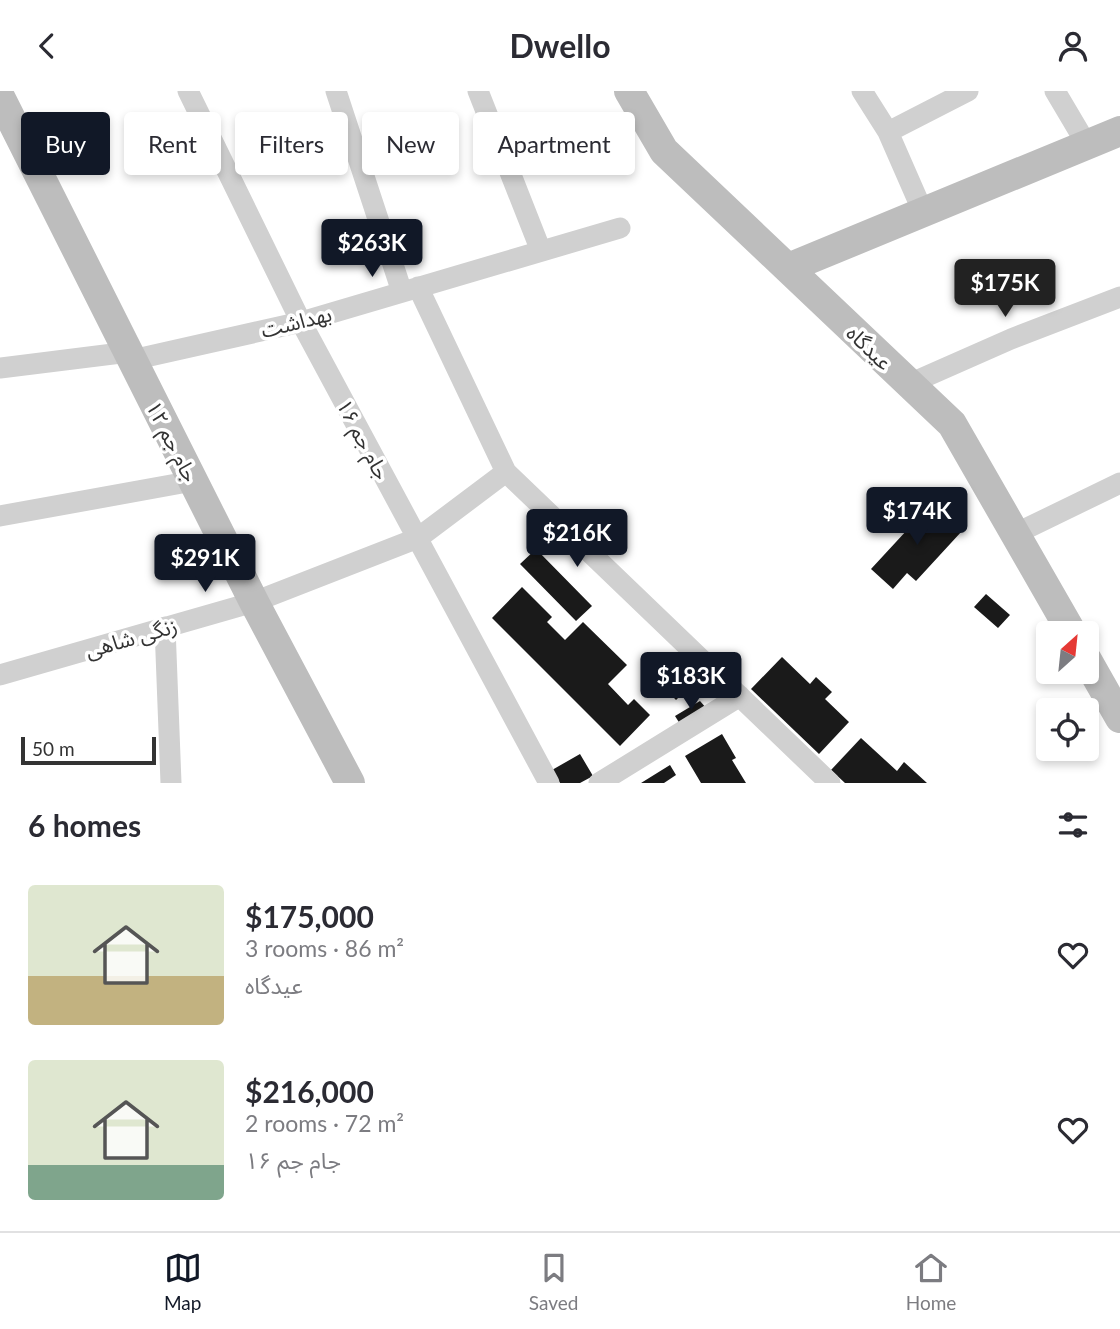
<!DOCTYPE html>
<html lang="en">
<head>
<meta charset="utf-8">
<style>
  body { margin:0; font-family:Lato,"Noto Sans Arabic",sans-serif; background:#f7f7f7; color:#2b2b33; height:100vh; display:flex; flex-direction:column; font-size:26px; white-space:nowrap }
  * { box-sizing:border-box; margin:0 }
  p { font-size:23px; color:#7c7c81 }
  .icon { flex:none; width:38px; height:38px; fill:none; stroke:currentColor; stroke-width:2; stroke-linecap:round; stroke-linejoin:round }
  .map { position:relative; height:692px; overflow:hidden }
  .side { display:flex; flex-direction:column; background:#fff; flex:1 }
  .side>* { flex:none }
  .guide { position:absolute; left:21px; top:21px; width:700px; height:63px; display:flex; gap:14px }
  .needle { width:46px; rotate:27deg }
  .buttons { position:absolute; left:1036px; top:530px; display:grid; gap:14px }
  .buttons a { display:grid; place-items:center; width:63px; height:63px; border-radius:7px; background:#fff; box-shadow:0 4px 10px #0003; font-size:35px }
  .scale { position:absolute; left:21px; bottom:18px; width:135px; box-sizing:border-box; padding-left:7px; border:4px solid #333; border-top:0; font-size:19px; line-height:24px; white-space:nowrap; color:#333; -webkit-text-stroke:5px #fff; paint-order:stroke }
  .price { position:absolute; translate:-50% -60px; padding:0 16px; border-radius:7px; background:#111827; color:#fff; font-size:23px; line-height:46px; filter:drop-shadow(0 2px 4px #0008) }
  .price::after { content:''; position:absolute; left:50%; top:42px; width:21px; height:16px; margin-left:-10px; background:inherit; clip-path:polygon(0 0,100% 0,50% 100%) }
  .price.selected { background:#222; color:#fff }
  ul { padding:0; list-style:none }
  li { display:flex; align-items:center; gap:21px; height:175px; padding:0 28px }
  li span { display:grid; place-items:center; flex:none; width:196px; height:140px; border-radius:7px; color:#555 }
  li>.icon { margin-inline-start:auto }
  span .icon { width:84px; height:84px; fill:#fffc; stroke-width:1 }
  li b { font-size:30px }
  h2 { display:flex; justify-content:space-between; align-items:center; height:84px; padding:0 28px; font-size:30px }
  .pill { padding:0 24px; border-radius:7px; background:#fff; box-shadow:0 4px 10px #0003; font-size:24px; line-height:63px }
  .pill.selected { background:#111827; color:#fff }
  header { display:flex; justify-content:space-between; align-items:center; height:91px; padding:0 28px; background:#fff; font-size:32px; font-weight:700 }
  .tabs { display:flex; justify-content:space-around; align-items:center; height:98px; border-top:2px solid #e1e1e2; background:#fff; font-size:19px; color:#7c7c81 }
  .tabs a { display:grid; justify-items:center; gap:4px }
  .tabs .selected { color:#111827 }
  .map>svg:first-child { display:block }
</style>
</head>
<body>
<header><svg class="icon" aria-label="back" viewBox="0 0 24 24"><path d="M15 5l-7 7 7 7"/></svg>Dwello<svg class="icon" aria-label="person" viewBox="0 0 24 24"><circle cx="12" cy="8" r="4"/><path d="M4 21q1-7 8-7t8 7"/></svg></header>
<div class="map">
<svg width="1120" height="692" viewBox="0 0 1120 692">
  <rect width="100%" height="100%" fill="#fff"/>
  <!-- building -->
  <path fill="#1a1a1a" d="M 932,412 L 962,440 L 916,490 L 907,482 L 893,498 L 871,478 Z
    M 536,458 L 592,515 L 576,530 L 520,473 Z
    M 522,496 L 552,526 L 547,531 L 565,549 L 583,531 L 627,574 L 608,593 L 628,614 L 634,608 L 650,624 L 620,655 L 492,527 Z
    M 986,503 L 1010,524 L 998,537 L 974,516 Z
    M 782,566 L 810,593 L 816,586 L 832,601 L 825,608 L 849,631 L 819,663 L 751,598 Z
    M 663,580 L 683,602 L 676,609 L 655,587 Z
    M 700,610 L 707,618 L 680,633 L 675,625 Z
    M 722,643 L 736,667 L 732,669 L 746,692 L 701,692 L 685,665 Z
    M 861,647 L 897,680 L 904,671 L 927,692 L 845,692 L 831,679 Z
    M 580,663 L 593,685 L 580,692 L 560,692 L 552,679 Z
    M 670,674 L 676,684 L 664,692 L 641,692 Z"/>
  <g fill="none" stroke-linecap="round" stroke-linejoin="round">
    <!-- street -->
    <path stroke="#d0d0d0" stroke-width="21" d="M 188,0 L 301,231 L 549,692
      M 336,0 L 402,201
      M 478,0 L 541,160
      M 862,0 L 888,41 L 923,121
      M 1055,0 L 1087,54
      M 888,41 L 968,0
      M 418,196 L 506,381 L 830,692
      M 132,269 L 301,231 L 620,137
      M 0,277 L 129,261
      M 909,293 L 1011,248 L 1120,206
      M 0,425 L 193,390
      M 1015,443 L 1120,392
      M 165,536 L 171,692
      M 0,584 L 254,511 L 418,447 L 506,381
      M 599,692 L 740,605"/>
    <!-- secondary -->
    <path stroke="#bdbdbd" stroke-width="30" d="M 629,0 L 664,60 L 952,333 L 1072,542
      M 0,6 L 254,511 L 350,692
      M 788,177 L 1120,40
      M 1087,569 L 1120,627"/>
  </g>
  <g text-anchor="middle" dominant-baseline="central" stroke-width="7" stroke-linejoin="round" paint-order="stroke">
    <!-- street labels -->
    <g font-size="21" fill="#333" stroke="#fff">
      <text transform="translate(296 230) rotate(-14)">بهداشت</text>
      <text transform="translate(870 256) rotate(44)">عیدگاه</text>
      <text transform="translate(364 348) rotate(62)">جام جم ۱۶</text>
      <text transform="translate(173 350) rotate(63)">جام جم ۱۲</text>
      <text transform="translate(131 546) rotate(-16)">زنگی شاهی</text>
    </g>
  </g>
</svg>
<div class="buttons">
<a><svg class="needle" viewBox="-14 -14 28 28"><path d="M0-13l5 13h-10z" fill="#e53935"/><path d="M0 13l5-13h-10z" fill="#7c7c81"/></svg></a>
<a><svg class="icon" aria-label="locate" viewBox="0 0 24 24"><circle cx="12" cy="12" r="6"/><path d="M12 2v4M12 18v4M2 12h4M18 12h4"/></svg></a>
</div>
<div class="scale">50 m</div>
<b class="price" style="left:372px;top:188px">$263K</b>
<b class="price selected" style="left:1005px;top:228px">$175K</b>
<b class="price" style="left:917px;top:456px">$174K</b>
<b class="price" style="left:577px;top:478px">$216K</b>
<b class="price" style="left:205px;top:503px">$291K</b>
<b class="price" style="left:691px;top:621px">$183K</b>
<div class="guide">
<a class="pill selected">Buy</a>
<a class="pill">Rent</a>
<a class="pill">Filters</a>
<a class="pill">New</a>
<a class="pill">Apartment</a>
</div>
</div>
<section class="side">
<h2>6 homes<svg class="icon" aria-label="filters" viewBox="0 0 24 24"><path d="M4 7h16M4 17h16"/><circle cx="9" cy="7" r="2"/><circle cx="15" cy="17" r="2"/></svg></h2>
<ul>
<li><span style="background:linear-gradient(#dfe7d0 65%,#c2b280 0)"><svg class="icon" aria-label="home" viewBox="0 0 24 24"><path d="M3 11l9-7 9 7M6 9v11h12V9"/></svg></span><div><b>$175,000</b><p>3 rooms · 86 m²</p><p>عیدگاه</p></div><svg class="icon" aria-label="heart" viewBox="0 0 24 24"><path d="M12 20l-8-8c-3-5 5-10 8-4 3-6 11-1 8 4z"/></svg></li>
<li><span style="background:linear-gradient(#dfe7d0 75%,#7fa58c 0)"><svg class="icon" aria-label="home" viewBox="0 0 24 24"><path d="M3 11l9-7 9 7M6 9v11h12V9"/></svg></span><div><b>$216,000</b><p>2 rooms · 72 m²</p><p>جام جم ۱۶</p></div><svg class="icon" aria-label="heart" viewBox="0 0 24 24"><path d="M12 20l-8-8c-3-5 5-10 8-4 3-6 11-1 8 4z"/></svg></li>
</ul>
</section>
<nav class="tabs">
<a class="selected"><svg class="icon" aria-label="map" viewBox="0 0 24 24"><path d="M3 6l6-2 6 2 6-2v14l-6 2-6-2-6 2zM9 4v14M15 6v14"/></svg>Map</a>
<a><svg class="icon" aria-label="saved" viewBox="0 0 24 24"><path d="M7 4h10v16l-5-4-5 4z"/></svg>Saved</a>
<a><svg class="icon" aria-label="home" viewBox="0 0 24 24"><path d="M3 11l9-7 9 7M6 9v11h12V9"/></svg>Home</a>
</nav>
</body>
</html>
